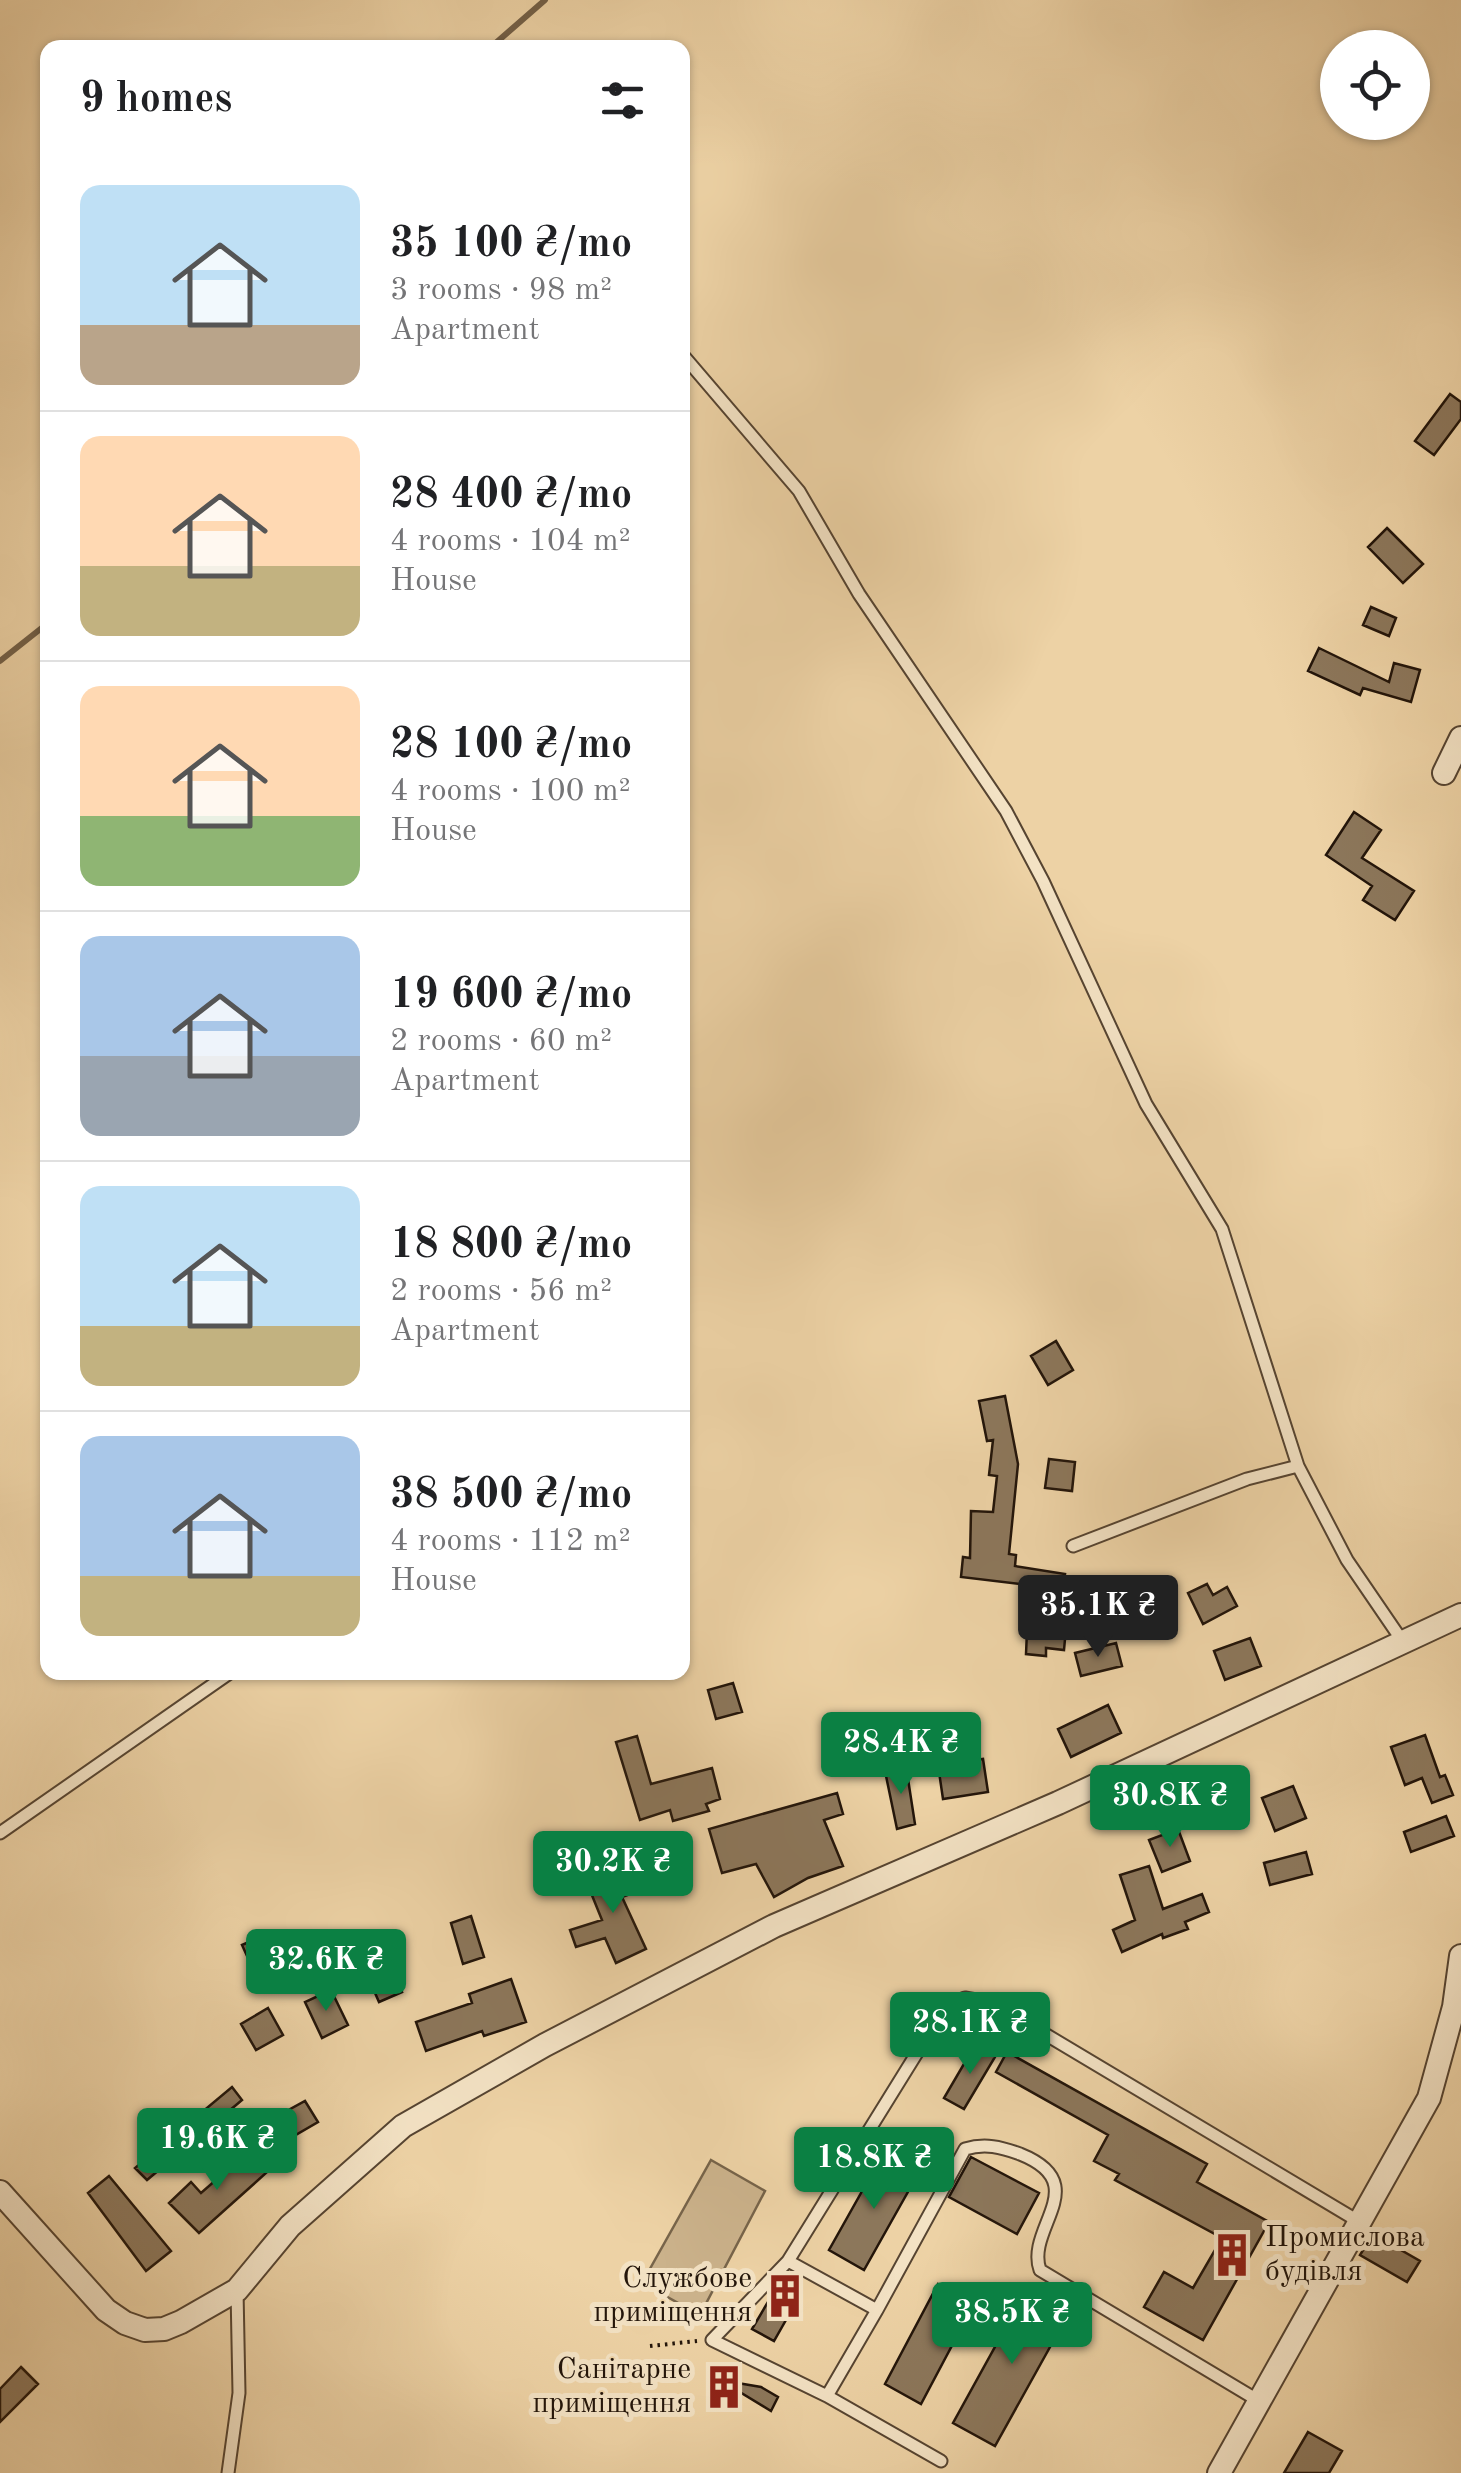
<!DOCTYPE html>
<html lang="en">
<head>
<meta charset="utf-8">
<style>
  body { margin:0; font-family:"Old Standard TT",serif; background:#f6f6f6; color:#202124; height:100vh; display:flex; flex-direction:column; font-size:38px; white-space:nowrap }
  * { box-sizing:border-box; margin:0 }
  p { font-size:32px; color:#757577 }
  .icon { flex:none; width:55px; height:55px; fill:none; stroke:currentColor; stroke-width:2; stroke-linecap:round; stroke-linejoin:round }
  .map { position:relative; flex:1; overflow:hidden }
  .sheet { position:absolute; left:40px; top:40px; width:650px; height:1640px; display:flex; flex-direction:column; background:#fff; border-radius:20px; box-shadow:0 2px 8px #0004 }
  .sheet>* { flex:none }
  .controls { position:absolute; left:1320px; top:30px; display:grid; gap:20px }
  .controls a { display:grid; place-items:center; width:110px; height:110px; border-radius:50%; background:#fff; box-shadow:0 2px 8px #0004; font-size:50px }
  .price { position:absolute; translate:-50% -85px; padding:0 22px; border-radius:10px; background:#0b8043; color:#fff; font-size:32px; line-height:65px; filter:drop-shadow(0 2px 5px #0008) }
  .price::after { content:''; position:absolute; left:50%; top:60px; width:30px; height:22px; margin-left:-15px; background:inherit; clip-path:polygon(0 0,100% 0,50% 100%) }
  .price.current { background:#222; color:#fff }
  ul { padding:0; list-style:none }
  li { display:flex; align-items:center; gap:30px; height:250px; padding:0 40px }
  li+li { border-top:2px solid #e0e0e0 }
  li span { display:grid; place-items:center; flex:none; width:280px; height:200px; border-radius:20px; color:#555 }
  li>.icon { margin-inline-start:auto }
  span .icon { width:120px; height:120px; fill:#fffc; stroke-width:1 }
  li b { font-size:42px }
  h2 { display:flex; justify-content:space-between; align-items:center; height:120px; padding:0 40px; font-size:42px }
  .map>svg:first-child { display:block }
</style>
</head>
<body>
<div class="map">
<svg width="1461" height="2473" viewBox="0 0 1461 2473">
  <rect width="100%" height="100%" fill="#edd2a5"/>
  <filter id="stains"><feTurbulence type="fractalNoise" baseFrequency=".002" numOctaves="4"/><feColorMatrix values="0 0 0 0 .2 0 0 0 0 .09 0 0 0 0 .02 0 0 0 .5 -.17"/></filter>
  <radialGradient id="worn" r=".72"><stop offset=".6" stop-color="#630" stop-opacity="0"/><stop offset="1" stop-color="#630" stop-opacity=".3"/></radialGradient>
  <!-- green -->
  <path fill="#cbb28b" stroke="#77644a" stroke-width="2.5" d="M 711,2160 L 765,2191 L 700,2315 L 642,2283 Z"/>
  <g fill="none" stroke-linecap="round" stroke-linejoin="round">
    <!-- stream -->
    <path stroke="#736047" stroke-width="6" d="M 490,48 L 545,0
      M 0,661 L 48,623"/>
  </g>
  <!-- building -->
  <path fill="#8c775b" stroke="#23150a" stroke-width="2.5" d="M 1450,394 L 1461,402 L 1461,419 L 1434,455 L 1415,441 Z
    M 1387,528 L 1423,564 L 1403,583 L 1368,547 Z
    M 1371,607 L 1396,618 L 1389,636 L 1363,625 Z
    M 1319,648 L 1389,682 L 1394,663 L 1420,670 L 1411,702 L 1363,688 L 1360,695 L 1308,671 Z
    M 1354,812 L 1381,830 L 1362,858 L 1414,891 L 1395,920 L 1363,900 L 1372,886 L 1326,855 Z
    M 1056,1341 L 1073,1370 L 1048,1385 L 1031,1356 Z
    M 1005,1396 L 1018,1464 L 1009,1554 L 1016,1555 L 1015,1566 L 1065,1574 L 1056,1628 L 1066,1628 L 1064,1650 L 1046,1648 L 1046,1656 L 1026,1654 L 1029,1585 L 961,1577 L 963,1557 L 970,1558 L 971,1511 L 993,1512 L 997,1476 L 989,1475 L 993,1440 L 987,1441 L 979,1401 Z
    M 1049,1459 L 1075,1462 L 1072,1491 L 1045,1488 Z
    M 1207,1584 L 1213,1595 L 1227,1587 L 1237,1606 L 1203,1624 L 1188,1593 Z
    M 1250,1638 L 1261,1666 L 1225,1680 L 1214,1651 Z
    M 1116,1643 L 1122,1666 L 1081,1676 L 1075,1653 Z
    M 733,1683 L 742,1712 L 716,1719 L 708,1690 Z
    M 1108,1705 L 1121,1733 L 1071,1757 L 1058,1729 Z
    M 1425,1735 L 1440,1777 L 1445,1775 L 1453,1795 L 1432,1803 L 1422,1778 L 1405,1785 L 1391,1747 Z
    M 637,1736 L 651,1784 L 712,1768 L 720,1799 L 706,1804 L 709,1811 L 673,1821 L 670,1810 L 640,1820 L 616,1742 Z
    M 983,1759 L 988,1792 L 943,1799 L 938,1765 Z
    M 906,1766 L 915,1824 L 897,1829 L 885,1771 Z
    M 1293,1786 L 1306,1818 L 1275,1831 L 1262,1798 Z
    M 837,1793 L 843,1814 L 824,1820 L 843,1866 L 808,1878 L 774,1897 L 756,1864 L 722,1873 L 709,1829 Z
    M 1446,1816 L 1454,1836 L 1411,1852 L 1404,1832 Z
    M 1178,1829 L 1190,1861 L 1162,1872 L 1149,1840 Z
    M 1306,1852 L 1312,1874 L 1270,1885 L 1264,1863 Z
    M 632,1866 L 641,1890 L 622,1897 L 646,1949 L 616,1963 L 605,1938 L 576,1947 L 570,1930 L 602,1920 L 587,1883 Z
    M 1149,1866 L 1163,1909 L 1202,1894 L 1209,1912 L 1185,1922 L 1188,1929 L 1163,1938 L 1162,1934 L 1122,1952 L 1113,1930 L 1135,1920 L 1120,1875 Z
    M 471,1916 L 484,1957 L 463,1964 L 451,1923 Z
    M 269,1933 L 289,1979 L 263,1991 L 242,1945 Z
    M 387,1960 L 402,1992 L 379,2002 L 365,1970 Z
    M 511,1979 L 526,2022 L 484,2036 L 482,2031 L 426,2051 L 416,2022 L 472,2003 L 469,1994 Z
    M 331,1990 L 348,2025 L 322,2038 L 305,2002 Z
    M 268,2008 L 283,2035 L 256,2050 L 241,2024 Z
    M 975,2045 L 995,2057 L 964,2109 L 944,2098 Z
    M 1007,2052 L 1207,2164 L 1197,2182 L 1269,2222 L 1203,2340 L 1144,2307 L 1164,2272 L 1193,2288 L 1222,2238 L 1115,2180 L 1119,2174 L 1094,2161 L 1108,2135 L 996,2072 Z
    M 232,2087 L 242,2100 L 147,2180 L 135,2168 Z
    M 305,2101 L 318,2122 L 287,2140 L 274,2118 Z
    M 248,2152 L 266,2173 L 199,2233 L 169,2203 L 191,2182 L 201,2193 Z
    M 883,2154 L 918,2174 L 864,2270 L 829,2250 Z
    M 971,2157 L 1039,2193 L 1017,2234 L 949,2197 Z
    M 109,2176 L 171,2251 L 146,2271 L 88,2193 Z
    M 1373,2234 L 1420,2261 L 1407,2282 L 1360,2255 Z
    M 938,2284 L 974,2304 L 921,2404 L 885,2384 Z
    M 778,2285 L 799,2297 L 774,2341 L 752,2329 Z
    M 1028,2287 L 1070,2311 L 995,2446 L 953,2423 Z
    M 21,2367 L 38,2384 L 0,2422 L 0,2389 Z
    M 720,2380 L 761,2387 L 778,2397 L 771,2411 Z
    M 1308,2432 L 1342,2451 L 1329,2473 L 1284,2473 Z"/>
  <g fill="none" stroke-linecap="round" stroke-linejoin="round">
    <!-- service casing -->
    <g stroke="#564431" stroke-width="15">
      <path id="service" d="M 682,354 L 799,491 L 859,594 L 1006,811 L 1043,881 L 1146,1104 L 1222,1229 L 1298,1466 L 1347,1560 L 1403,1642
        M 1073,1546 L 1247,1479 L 1298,1466
        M 0,1833 L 231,1672
        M 788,2261 L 877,2310 L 965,2149 C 985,2143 1001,2147 1020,2154 C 1095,2184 1025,2228 1040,2270 L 1259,2401
        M 877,2310 L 827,2396 L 941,2461
        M 827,2396 L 712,2340 L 788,2261 L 946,2006 L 965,1998 L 993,2003 L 1358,2221
        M 228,2473 L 239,2393 L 237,2290"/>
    </g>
    <!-- minor casing -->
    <g stroke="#564431" stroke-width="26">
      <path id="minor" d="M 1444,773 L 1461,738
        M 0,2192 L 106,2310 L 125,2323 L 145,2330 L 164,2329 L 181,2322 L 237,2290 L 290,2226 L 403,2126 L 545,2045 L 774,1926 L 1058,1803 L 1461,1615
        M 1219,2473 L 1429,2098 L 1454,2007 L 1461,1956"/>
    </g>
    <!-- path -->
    <path stroke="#23150a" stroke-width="4" stroke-dasharray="2.5 5" stroke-linecap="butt" d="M 650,2346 L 697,2341"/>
    <!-- service -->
    <use href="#service" stroke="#f3e2c4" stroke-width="11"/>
    <!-- minor -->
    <use href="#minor" stroke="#f3e2c4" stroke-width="22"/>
  </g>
  <!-- icons -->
  <defs>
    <g id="building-bare" transform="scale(3.45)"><path d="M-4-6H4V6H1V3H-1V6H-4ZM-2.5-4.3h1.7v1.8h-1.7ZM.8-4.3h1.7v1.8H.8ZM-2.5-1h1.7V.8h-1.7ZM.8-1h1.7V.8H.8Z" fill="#8f2418" stroke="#f3e2c4" stroke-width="2.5" paint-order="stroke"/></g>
  </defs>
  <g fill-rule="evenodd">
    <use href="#building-bare" x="1232" y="2255"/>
    <use href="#building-bare" x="785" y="2296"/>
    <use href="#building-bare" x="724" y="2387"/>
  </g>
  <g text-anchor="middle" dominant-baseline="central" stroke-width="10" stroke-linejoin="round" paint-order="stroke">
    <!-- poi labels -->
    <g font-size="30" fill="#23150a" stroke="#f3e2c4" text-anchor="end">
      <text x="1265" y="2238" text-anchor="start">Промислова<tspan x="1265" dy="34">будівля</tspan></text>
      <text x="752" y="2279">Службове<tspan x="752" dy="34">приміщення</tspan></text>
      <text x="691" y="2370">Санітарне<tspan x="691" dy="34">приміщення</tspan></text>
    </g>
  </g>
  <rect width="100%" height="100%" filter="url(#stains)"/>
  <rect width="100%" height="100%" fill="url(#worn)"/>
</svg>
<div class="controls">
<a><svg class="icon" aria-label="locate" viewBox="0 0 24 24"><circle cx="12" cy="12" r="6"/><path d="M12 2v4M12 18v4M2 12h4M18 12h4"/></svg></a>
</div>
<b class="price current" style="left:1098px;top:1660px">35.1K ₴</b>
<b class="price" style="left:901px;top:1797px">28.4K ₴</b>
<b class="price" style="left:1170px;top:1850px">30.8K ₴</b>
<b class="price" style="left:613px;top:1916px">30.2K ₴</b>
<b class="price" style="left:326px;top:2014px">32.6K ₴</b>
<b class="price" style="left:970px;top:2077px">28.1K ₴</b>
<b class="price" style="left:217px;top:2193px">19.6K ₴</b>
<b class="price" style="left:874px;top:2212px">18.8K ₴</b>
<b class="price" style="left:1012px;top:2367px">38.5K ₴</b>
<section class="sheet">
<h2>9 homes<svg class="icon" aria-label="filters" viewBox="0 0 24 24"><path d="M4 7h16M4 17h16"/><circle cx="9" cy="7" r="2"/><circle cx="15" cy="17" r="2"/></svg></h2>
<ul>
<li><span style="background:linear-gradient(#bfe0f5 70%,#b9a48a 0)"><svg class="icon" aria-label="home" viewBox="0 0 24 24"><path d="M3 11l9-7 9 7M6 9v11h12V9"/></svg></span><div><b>35 100 ₴/mo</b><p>3 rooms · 98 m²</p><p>Apartment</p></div></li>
<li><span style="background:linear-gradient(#ffd9b3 65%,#c2b280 0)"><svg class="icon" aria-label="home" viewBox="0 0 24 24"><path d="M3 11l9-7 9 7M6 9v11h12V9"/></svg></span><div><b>28 400 ₴/mo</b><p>4 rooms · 104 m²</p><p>House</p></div></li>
<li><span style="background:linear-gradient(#ffd9b3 65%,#8fb573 0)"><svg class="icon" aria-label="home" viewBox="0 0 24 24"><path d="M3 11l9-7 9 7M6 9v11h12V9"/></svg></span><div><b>28 100 ₴/mo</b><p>4 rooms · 100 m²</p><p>House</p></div></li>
<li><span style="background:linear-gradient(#a9c7e8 60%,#9aa5b1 0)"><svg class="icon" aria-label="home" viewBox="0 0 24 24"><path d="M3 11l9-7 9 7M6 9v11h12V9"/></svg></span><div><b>19 600 ₴/mo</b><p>2 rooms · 60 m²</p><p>Apartment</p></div></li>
<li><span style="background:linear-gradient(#bfe0f5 70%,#c2b280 0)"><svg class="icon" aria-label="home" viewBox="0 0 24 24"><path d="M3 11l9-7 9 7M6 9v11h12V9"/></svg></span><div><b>18 800 ₴/mo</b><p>2 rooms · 56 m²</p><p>Apartment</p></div></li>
<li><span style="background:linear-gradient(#a9c7e8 70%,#c2b280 0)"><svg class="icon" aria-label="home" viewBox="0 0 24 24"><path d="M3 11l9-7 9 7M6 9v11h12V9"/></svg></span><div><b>38 500 ₴/mo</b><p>4 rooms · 112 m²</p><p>House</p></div></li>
</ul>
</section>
</div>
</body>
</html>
